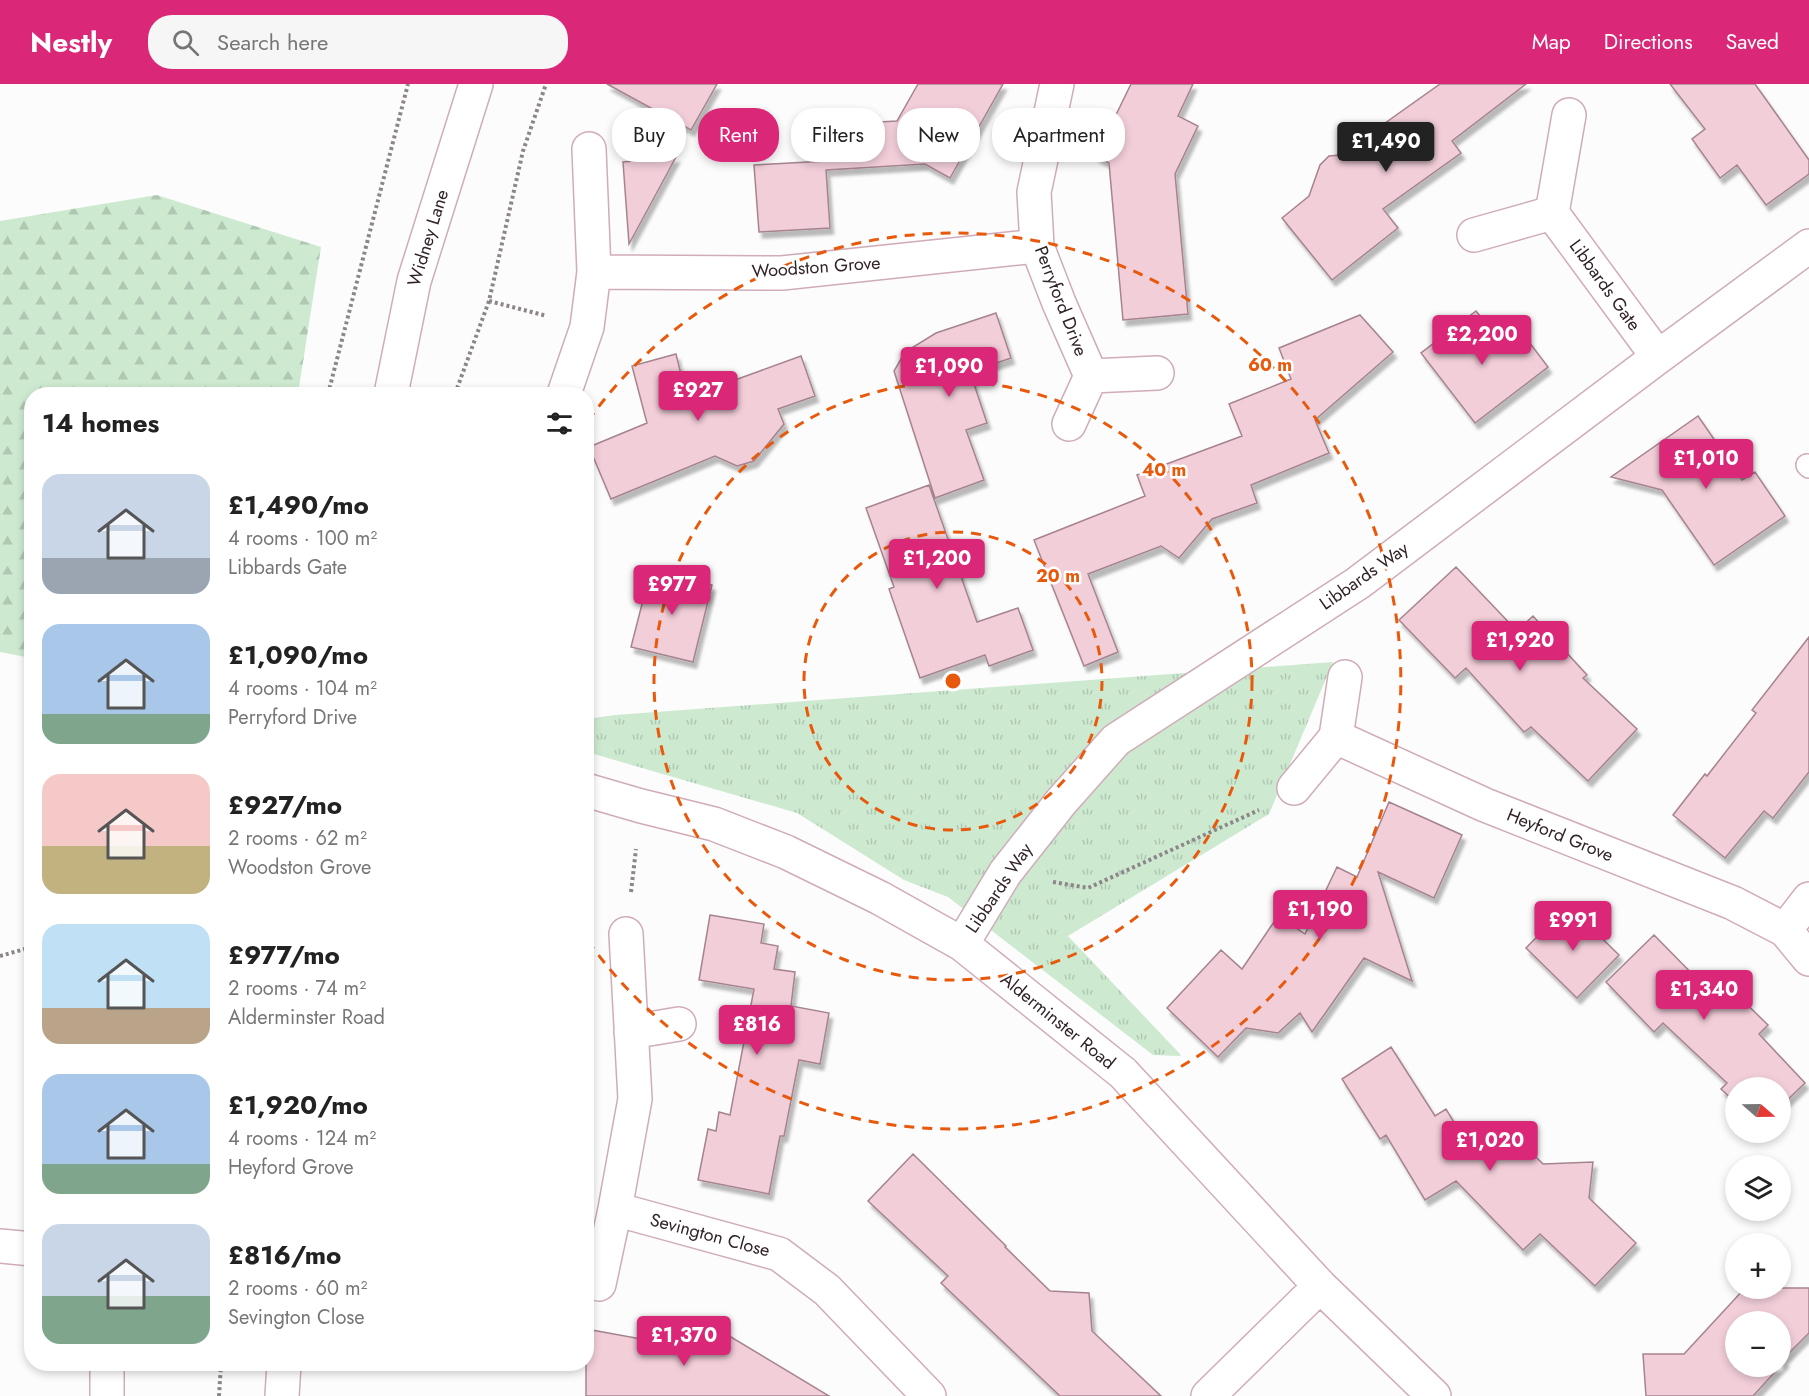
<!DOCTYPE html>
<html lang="en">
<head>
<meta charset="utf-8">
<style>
  body { margin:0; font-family:Jost,sans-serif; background:#f6f6f6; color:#222; height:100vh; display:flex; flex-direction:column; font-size:22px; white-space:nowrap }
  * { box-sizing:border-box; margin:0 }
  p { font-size:20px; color:#767676 }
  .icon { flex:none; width:33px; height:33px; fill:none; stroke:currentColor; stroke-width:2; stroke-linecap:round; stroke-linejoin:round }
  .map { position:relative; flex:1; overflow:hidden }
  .drawer { position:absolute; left:24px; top:303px; width:570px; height:984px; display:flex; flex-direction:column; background:#fff; border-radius:24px; box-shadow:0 3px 9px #0003 }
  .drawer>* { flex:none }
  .hud { position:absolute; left:612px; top:24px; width:570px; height:54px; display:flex; gap:12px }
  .needle { width:39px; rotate:110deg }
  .tools { position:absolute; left:1725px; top:993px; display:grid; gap:12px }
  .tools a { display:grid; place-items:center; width:66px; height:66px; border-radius:50%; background:#fff; box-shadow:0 3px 9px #0003; font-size:30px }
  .price { position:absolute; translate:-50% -51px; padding:0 14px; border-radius:6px; background:#db2777; color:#fff; font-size:20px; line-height:39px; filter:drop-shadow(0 2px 3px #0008) }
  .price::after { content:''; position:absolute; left:50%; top:36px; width:18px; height:14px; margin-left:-9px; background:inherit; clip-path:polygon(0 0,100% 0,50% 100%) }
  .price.on { background:#222; color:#fff }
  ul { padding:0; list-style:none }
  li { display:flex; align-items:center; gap:18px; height:150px; padding:0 18px }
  li span { display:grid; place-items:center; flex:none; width:168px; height:120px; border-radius:18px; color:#555 }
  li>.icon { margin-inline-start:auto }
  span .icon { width:72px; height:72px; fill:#fffc; stroke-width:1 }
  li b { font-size:26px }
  h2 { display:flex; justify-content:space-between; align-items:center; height:72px; padding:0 18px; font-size:26px }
  .tag { padding:0 21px; border-radius:24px; background:#fff; box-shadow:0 3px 9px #0003; font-size:21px; line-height:54px }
  .tag.on { background:#db2777; color:#fff }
  header { display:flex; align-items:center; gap:36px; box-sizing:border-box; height:84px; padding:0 30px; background:#db2777; color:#fff }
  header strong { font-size:28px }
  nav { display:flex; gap:33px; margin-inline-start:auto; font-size:21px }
  .search { width:420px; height:54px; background:#f6f6f6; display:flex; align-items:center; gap:15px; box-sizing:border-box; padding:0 21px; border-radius:24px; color:#767676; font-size:22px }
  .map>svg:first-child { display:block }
</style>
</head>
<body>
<header>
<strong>Nestly</strong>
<div class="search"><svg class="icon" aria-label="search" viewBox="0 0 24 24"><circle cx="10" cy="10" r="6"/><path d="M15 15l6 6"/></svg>Search here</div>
<nav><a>Map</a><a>Directions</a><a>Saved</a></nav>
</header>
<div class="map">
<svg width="1809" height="1312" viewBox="0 0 1809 1312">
  <defs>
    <pattern id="grass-tufts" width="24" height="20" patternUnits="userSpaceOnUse" patternTransform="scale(1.5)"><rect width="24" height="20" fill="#cdead0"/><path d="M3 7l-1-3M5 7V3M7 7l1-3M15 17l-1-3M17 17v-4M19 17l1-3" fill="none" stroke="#b0c8b3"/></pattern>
    <pattern id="forest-firs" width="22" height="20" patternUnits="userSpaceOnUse" patternTransform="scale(1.5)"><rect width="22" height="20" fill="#cdead0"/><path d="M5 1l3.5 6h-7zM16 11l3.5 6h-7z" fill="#b0c8b3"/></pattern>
    <filter id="shadow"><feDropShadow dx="3.5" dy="6" stdDeviation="1.5" flood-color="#0004"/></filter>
  </defs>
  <rect width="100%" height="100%" fill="#fcfcfc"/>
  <!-- grass -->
  <path fill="url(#grass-tufts)" d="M 1333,578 L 1269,730 L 1068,852 L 1181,971 L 1179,972 L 1153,971 L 948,813 L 904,796 L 797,729 L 587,668 L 586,635 L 615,631 Z"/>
  <!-- forest -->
  <path fill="url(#forest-firs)" d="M 157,111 L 321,163 L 298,310 L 32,310 L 31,574 L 0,568 L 0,137 Z"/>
  <!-- building -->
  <path fill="#f2ced9" stroke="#a6848f" stroke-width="1.5" fill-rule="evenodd" filter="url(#shadow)" d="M 607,0 L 717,0 L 691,46 Z
    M 918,0 L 1003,0 L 950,94 L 925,80 L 826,86 L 830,144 L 759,148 L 754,81 L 826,77 L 823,41 L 897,37 Z
    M 1131,0 L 1193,0 L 1178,32 L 1198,42 L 1175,90 L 1188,230 L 1123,236 L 1109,79 L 1096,72 Z
    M 1440,0 L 1526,0 L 1452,57 L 1461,69 L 1383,125 L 1398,144 L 1332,196 L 1282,134 L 1309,112 L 1320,81 L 1329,72 L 1340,71 Z
    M 1670,0 L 1755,0 L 1809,76 L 1809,90 L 1766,121 L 1737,81 L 1720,94 L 1692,55 L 1705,45 Z
    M 676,73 L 629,160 L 623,78 Z
    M 1476,227 L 1505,264 L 1523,250 L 1548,283 L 1475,339 L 1421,269 Z
    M 996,229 L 1011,274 L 970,288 L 987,339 L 966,346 L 984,396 L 935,414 L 894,287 L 905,268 L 936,249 Z
    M 1360,231 L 1393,268 L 1315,336 L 1329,369 L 1251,401 L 1257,419 L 1212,435 L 1179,474 L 1161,462 L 1088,490 L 1118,568 L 1084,582 L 1034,456 L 1145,412 L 1137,391 L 1242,352 L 1229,320 L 1291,295 L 1279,264 Z
    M 676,270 L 684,303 L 721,290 L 724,300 L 801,272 L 815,312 L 778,325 L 784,340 L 754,377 L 737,382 L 715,372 L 611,415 L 589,363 L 647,339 L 632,282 Z
    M 1698,332 L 1742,396 L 1755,388 L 1785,432 L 1714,481 L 1662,406 L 1611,393 Z
    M 929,401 L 977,538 L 1018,524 L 1033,566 L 989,582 L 985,571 L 920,594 L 889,505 L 894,503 L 866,424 Z
    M 1456,483 L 1517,547 L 1533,532 L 1587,591 L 1583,594 L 1637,645 L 1588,697 L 1531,643 L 1524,648 L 1466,584 L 1455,594 L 1399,536 Z
    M 651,485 L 712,501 L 693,578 L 631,563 Z
    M 1809,553 L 1809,688 L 1773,734 L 1764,727 L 1725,774 L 1673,731 L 1705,690 L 1707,692 L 1756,629 L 1752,626 Z
    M 1389,718 L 1462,751 L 1434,814 L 1378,788 L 1412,897 L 1364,874 L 1312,948 L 1300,929 L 1278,949 L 1246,944 L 1218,973 L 1167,924 L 1221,866 L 1242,885 L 1278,832 L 1305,850 L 1337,783 L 1357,793 Z
    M 1568,821 L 1619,871 L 1577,914 L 1526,864 Z
    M 710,831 L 764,840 L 761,859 L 778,862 L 774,885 L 795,888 L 791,922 L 829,929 L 820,980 L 799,976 L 784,1052 L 780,1052 L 769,1110 L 698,1096 L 708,1045 L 716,1047 L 719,1028 L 730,1031 L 754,905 L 699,896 Z
    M 1654,851 L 1710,908 L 1722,896 L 1768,941 L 1759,950 L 1805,999 L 1780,1023 L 1780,1004 L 1736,1004 L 1736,1019 L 1721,1005 L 1727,999 L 1663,939 L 1654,948 L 1606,898 Z
    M 1391,963 L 1435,1032 L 1446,1025 L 1458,1045 L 1525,1062 L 1543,1080 L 1593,1078 L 1589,1114 L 1636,1159 L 1595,1202 L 1540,1150 L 1523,1166 L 1456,1097 L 1425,1116 L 1386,1051 L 1380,1055 L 1342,995 Z
    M 913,1070 L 1006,1162 L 1005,1163 L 1050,1207 L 1089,1209 L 1092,1247 L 1161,1312 L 1060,1312 L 941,1199 L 948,1192 L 868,1117 Z
    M 1745,1204 L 1809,1204 L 1809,1249 L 1783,1275 L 1785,1277 L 1753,1312 L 1646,1312 L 1643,1270 L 1684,1270 ZM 1736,1238 L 1780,1238 L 1780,1282 L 1736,1282 Z
    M 668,1236 L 721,1247 L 829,1312 L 586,1312 L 586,1245 L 663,1259 Z"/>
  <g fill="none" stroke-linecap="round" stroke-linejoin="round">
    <!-- lane casing -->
    <g stroke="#d0acb8" stroke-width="24">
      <path id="lane" d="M 1807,381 L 1809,383"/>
    </g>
    <!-- street casing -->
    <g stroke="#d0acb8" stroke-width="36">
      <path id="street" d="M 1057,0 L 1034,108 L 1037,162 L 1059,219 L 1091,292 L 1069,340
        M 1569,31 L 1552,129 L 1658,273
        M 589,65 L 594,188
        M 1474,151 L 1552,129
        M 1091,292 L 1157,289
        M 564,310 L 587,243 L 594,188 L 782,189 L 1037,162
        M 1336,653 L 1345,593
        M 1294,704 L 1336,653 L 1485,721 L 1733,819 L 1785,846
        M 586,706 L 641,722 L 714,740 L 786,768 L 880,814 L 962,860 L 1123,989 L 1320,1202 L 1434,1312
        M 1809,815 L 1785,846 L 1809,875
        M 626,850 L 635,1015 L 615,1125 L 779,1170 L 827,1206 L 929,1312
        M 962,860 L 1005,789 L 1061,718 L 1116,656 L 1358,499 L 1658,273 L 1809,162
        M 631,948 L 679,940
        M 0,1162 L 32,1165
        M 599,1200 L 615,1125
        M 107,1312 L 107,1280
        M 1208,1312 L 1320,1202"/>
    </g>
    <!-- secondary casing -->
    <g stroke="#d0acb8" stroke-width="36">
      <path id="secondary" d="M 391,310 L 414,197 L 476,0
        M 282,1312 L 284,1280"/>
    </g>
    <!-- path -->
    <path stroke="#8d8688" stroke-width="4" stroke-dasharray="3 3" stroke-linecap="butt" d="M 489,217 L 547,232
      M 328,310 L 408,0
      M 455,310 L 489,217 L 523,67 L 546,0
      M 1053,798 L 1088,804 L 1259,726
      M 631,808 L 636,765
      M 0,872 L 32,863
      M 219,1312 L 221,1280"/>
    <!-- lane -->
    <use href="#lane" stroke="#fff" stroke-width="21"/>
    <!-- street -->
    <use href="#street" stroke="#fff" stroke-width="33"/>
    <!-- secondary -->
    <use href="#secondary" stroke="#fff" stroke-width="33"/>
  </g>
  <!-- distance rings -->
  <g fill="none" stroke="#e8590c" stroke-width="3" stroke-dasharray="10 8">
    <circle cx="953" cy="597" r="149"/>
    <circle cx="953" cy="597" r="299"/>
    <path d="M588 337A448 448 0 1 1 588 857"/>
  </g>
  <g text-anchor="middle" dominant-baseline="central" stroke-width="5" stroke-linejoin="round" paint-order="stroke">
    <!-- street labels -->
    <g font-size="18" fill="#312328" stroke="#fff">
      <text transform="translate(428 154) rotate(-73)">Widney Lane</text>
      <text transform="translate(816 183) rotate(-4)">Woodston Grove</text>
      <text transform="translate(1605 201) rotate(54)">Libbards Gate</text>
      <text transform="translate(1061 217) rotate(69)">Perryford Drive</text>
      <text transform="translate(1364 492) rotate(-35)">Libbards Way</text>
      <text transform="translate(1560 751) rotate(22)">Heyford Grove</text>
      <text transform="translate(999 804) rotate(-56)">Libbards Way</text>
      <text transform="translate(1058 937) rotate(39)">Alderminster Road</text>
      <text transform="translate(710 1151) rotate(15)">Sevington Close</text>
    </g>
  </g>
  <circle cx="953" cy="597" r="9" fill="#e8590c" stroke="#fff" stroke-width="3"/>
  <g font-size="18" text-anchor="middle" font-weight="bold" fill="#e8590c" stroke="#fff" stroke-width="5" stroke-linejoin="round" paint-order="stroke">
    <text x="1270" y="287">60 m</text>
    <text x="1164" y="392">40 m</text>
    <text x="1058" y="498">20 m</text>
  </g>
</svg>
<div class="tools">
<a><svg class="needle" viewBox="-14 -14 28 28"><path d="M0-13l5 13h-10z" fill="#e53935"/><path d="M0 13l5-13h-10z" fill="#767676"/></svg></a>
<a><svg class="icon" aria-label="layers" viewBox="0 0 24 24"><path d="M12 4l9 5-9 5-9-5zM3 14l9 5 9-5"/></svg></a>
<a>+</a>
<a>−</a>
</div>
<b class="price on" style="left:1386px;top:89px">£1,490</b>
<b class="price" style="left:1482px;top:282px">£2,200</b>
<b class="price" style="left:949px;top:314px">£1,090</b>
<b class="price" style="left:698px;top:338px">£927</b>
<b class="price" style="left:1706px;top:406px">£1,010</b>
<b class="price" style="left:937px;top:506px">£1,200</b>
<b class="price" style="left:672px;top:532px">£977</b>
<b class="price" style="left:1520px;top:588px">£1,920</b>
<b class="price" style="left:1320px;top:857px">£1,190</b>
<b class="price" style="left:1573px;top:868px">£991</b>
<b class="price" style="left:1704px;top:937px">£1,340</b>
<b class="price" style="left:757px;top:972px">£816</b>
<b class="price" style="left:1490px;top:1088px">£1,020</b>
<b class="price" style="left:684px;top:1283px">£1,370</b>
<div class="hud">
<a class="tag">Buy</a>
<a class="tag on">Rent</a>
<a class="tag">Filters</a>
<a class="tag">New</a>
<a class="tag">Apartment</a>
</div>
<section class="drawer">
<h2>14 homes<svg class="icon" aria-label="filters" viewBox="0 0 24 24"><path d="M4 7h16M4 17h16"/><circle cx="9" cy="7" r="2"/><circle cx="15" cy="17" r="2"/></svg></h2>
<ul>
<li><span style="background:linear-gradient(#c9d6e8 70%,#9aa5b1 0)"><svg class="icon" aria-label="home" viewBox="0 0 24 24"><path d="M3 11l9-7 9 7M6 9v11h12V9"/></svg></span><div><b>£1,490/mo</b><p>4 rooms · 100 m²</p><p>Libbards Gate</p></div></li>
<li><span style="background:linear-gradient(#a9c7e8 75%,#7fa58c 0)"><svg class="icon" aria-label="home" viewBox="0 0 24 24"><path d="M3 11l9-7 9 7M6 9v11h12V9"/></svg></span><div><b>£1,090/mo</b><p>4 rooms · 104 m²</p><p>Perryford Drive</p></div></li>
<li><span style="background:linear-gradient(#f6c9c9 60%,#c2b280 0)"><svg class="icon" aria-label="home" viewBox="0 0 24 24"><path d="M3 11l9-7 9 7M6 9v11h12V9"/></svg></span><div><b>£927/mo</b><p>2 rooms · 62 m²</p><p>Woodston Grove</p></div></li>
<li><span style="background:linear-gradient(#bfe0f5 70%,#b9a48a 0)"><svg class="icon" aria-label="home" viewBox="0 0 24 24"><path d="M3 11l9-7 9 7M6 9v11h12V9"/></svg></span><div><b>£977/mo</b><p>2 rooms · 74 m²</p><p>Alderminster Road</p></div></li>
<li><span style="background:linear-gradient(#a9c7e8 75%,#7fa58c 0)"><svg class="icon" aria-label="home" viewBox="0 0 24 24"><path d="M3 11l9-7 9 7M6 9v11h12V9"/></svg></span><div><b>£1,920/mo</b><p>4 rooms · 124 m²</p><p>Heyford Grove</p></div></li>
<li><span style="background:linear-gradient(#c9d6e8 60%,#7fa58c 0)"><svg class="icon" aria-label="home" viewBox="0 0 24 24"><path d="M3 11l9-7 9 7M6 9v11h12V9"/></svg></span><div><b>£816/mo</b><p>2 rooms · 60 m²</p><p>Sevington Close</p></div></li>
</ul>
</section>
</div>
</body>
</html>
